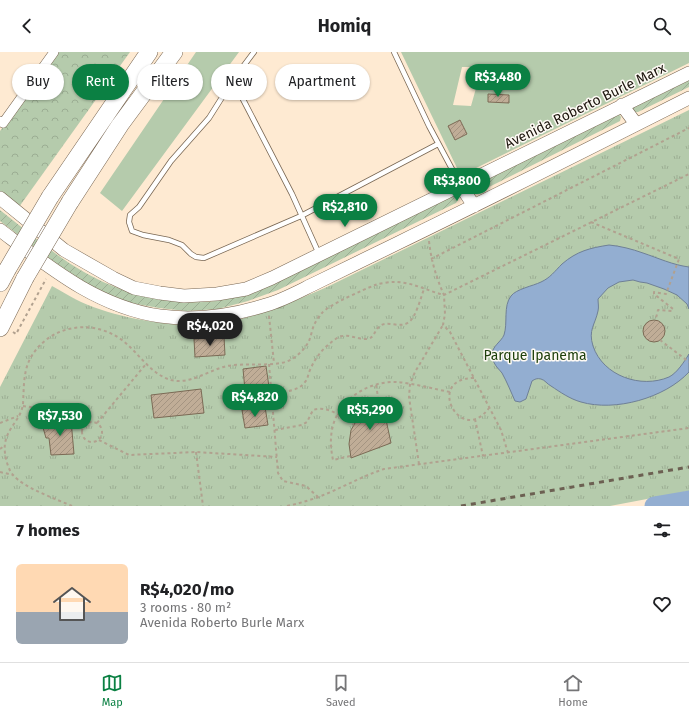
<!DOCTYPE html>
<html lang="en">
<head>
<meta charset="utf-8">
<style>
  body { margin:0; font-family:"Fira Sans",sans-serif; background:#f6f6f6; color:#202124; height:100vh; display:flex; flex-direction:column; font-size:15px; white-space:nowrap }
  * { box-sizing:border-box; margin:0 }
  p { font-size:13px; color:#757577 }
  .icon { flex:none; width:22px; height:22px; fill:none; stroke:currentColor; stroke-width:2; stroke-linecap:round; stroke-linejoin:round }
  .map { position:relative; height:454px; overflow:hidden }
  .details { display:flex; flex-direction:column; background:#fff; flex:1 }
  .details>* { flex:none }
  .guide { position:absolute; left:12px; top:12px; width:400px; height:36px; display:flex; gap:8px }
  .price { position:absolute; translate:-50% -34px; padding:0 9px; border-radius:14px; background:#0b8043; color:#fff; font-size:13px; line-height:26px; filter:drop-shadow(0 1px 2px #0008) }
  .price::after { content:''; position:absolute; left:50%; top:24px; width:12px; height:9px; margin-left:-6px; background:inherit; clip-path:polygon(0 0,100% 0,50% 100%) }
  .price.selected { background:#222; color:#fff }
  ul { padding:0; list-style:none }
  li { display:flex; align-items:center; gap:12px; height:100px; padding:0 16px }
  li span { display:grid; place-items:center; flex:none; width:112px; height:80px; border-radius:6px; color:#555 }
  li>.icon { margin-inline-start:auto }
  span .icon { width:48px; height:48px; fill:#fffc; stroke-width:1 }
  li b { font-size:17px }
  h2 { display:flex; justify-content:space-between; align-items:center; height:48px; padding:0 16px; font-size:17px }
  .tag { padding:0 14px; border-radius:18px; background:#fff; box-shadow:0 1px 3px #0004; font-size:14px; line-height:36px }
  .tag.selected { background:#0b8043; color:#fff }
  header { display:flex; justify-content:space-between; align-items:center; height:52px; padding:0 16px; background:#fff; font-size:18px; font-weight:700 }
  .tab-bar { display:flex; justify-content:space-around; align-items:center; height:56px; border-top:1px solid #e0e0e0; background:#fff; font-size:11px; color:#757577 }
  .tab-bar a { display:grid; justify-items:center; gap:2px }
  .tab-bar .selected { color:#0b8043 }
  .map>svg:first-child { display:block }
</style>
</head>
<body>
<header><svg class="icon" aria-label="back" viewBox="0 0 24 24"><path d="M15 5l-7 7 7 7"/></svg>Homiq<svg class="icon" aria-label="search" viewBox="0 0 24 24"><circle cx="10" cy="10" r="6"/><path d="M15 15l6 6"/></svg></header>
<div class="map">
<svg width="689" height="454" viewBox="0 0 689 454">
  <defs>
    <pattern id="forest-crowns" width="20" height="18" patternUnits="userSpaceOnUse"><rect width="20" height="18" fill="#b5cbac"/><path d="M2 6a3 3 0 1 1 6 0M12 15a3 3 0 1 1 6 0" fill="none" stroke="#9bad93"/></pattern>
    <pattern id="park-tufts" width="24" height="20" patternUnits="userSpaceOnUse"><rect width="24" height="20" fill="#b5cbac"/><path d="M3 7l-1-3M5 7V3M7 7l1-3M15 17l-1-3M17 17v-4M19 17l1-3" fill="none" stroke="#9bad93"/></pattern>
    <pattern id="garden-furrows" width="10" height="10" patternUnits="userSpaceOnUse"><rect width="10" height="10" fill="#b5cbac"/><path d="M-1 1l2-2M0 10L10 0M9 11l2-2" fill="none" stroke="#9bad93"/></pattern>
    <pattern id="building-hatch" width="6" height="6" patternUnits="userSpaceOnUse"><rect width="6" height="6" fill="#c0ad97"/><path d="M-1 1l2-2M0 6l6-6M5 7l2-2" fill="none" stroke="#a49481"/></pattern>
  </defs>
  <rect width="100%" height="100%" fill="#feead2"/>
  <!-- grass -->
  <path fill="#b5cbac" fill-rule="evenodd" d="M 196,0 L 239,0 L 122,159 L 100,141 Z
    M 401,0 L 689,0 L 689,11 L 466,121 L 462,120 L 457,116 ZM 462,15 L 482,15 L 471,54 L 453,53 ZM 488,42 L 509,43 L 509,51 L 488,50 ZM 460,68 L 467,82 L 455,88 Z"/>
  <!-- forest -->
  <path fill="url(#forest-crowns)" d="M 56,0 L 130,0 L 19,155 L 0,141 L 0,79 Z"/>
  <!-- park -->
  <path fill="url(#park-tufts)" d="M 689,58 L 689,439 L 610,454 L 0,454 L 0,335 L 52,234 C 60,238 67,243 75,247 C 107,263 149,271 184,273 C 192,273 201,274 209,273 C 250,268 288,252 327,235 Z"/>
  <!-- garden -->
  <path fill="url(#garden-furrows)" d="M 689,25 L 689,35 L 638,60 L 635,60 L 631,55 Z
    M 618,61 L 621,65 L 620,69 L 475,142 L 473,142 L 469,134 Z
    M 453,142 L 458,145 L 458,148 L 456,151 L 278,238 L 248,249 L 218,257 L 186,259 L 159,256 L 131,251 L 104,241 L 80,228 L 50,207 L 0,169 L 0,158 C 27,179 54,203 84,220 C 124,243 169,254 216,249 C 226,247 236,244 246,242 Z"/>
  <!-- water -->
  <path fill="#93aed1" stroke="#6f8096" d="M 609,193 C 620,194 632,197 643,201 C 658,206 673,213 689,215 L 689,257 L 687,252 L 677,243 L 664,237 L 647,231 L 640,230 L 633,228 L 619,230 L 608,236 L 598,247 C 598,251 599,255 598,259 C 595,273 588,278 593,294 C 603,324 641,337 669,325 C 677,321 684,310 689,302 L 689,320 C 665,346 615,360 581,350 C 570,347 560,340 551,334 C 547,332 545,328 541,327 C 537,326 535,327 532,329 L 526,347 L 520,350 L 515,349 C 511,340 507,330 502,321 C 497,315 493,312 492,303 C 492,294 501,290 504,283 C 508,271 503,254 511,244 C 516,237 533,234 541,230 C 550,226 555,219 562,212 C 577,199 590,196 609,193 Z"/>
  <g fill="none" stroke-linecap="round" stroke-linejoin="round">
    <!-- river -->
    <path stroke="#93aed1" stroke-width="19" d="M 654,454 L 689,448"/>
  </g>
  <!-- building -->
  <path fill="url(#building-hatch)" stroke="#7b6a55" d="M 488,42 L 509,43 L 509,51 L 488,50 Z
    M 460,68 L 467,82 L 455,88 L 448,74 Z
    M643 279a11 11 0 1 1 22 0a11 11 0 1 1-22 0Z
    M 224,285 L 225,303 L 195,305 L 194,287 Z
    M 266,314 L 269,335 L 245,338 L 243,317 Z
    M 201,337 L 204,361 L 154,366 L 151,343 Z
    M 382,349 L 391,391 L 351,406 L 349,392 L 351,378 L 354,373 L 358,365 L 369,355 Z
    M 265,355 L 268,373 L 245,376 L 242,358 Z
    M 71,368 L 74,402 L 51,403 L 49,386 L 46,386 L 42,372 Z"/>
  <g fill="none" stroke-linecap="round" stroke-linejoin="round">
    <!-- lane casing -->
    <g stroke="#796753" stroke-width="6">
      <path id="lane" d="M 254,0 L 233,28 L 209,66 L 171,109 L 139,155 L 130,163 L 129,170 L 132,179 L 143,183 L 169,188 L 182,193 L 191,202 L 196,205 L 204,206 L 301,164 L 438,92
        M 394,0 L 429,74 L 460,132
        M 233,28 L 292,142 L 319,202"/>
    </g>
    <!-- street casing -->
    <g stroke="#796753" stroke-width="10">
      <path id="street" d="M 0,69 L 3,71 L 54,0"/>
    </g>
    <!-- secondary casing -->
    <g stroke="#796753" stroke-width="14">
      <path id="secondary" d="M 622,53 L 636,72
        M 461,134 L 474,154
        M 0,146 L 64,198 L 113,226 L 134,236 L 160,241 L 184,244 L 217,242 L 246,237 L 272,226 L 689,21
        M 0,178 C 49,215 97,255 160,264 C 196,269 231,264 266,253 C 284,248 301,238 318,230 C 345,217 371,204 398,191 C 495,144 592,95 689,46"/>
    </g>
    <!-- highway casing -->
    <g stroke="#796753" stroke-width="18">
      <path id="highway" d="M 50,145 L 149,0
        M 70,150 L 120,73 L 174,0
        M 0,231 L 7,218
        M 0,276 L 25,226"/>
    </g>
    <!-- path -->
    <path stroke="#b1a18f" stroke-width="2" stroke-dasharray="3 3" stroke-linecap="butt" d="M 591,170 L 679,207 L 666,242 L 654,240 L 654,242 L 673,257 L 672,259 L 658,258 L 656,266
      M 429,189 C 431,208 436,225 444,243
      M 431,207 L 689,76
      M 269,264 L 274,311
      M 13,280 L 16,282 L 46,227
      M 660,288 L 689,310
      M 269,312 L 278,421 L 283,429 L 306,434 L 318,445
      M 474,326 C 424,326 461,395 489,356
      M 376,333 L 379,351
      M 271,341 C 282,340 298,340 305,330 C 308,327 308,322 310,318 C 316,304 324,295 337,286 C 347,280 357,288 367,287 C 375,286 374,278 380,274 C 388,268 400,277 409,270 C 416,265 421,245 424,237
      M 23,354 L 69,360 L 84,373
      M 475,367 L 483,404
      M82 380a10 10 0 1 1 20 0a10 10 0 1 1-20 0Z
      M 0,371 L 18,364
      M 97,371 L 146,312
      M 275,378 L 302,373 L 307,370 L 313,358 C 328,353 342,365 354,373
      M 99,388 L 129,403 L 196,400 L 277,405
      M 0,397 L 4,394
      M 196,400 L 203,454
      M 508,401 L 501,378 L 450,280 L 443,273 L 445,262 L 444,243 L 689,122
      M 350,404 L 333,408 C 331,398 330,388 332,378 C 337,349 367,329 396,330 C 412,331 434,337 450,340
      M 419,412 L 409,345 L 410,332 L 415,320 L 443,273
      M 0,420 L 13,423
      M 72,454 C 56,447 24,436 13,423 C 8,417 6,408 5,401 C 2,378 21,370 23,352 C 24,336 23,319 31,305 C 50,273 92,266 122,288 C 139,301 150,322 171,328 C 190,333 209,318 227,314 C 244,311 263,314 281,311 C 293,309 303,300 309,289 C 311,284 312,278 314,273 C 316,269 319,264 322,261 C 330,252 363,238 375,233 C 381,231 389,230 395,230 C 412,230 428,239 444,243
      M 287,454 C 301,451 314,447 326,442 C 347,433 363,424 384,417 L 689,376"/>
    <!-- lane -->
    <use href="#lane" stroke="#fff" stroke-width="4.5"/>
    <!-- street -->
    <use href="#street" stroke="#fff" stroke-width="9"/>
    <!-- secondary -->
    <use href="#secondary" stroke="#fff" stroke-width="13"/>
    <!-- highway -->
    <use href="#highway" stroke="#fff" stroke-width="17"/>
    <!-- rail -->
    <path stroke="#6c6052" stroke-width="3" stroke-dasharray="5 5" stroke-linecap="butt" d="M 461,454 L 689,415"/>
    <!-- highway-bridge casing -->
    <g stroke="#796753" stroke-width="18" stroke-linecap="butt">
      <path id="highway-bridge" d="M 7,218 L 50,145
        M 25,226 L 70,150"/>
    </g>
    <!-- highway-bridge -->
    <use href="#highway-bridge" stroke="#fff" stroke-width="17"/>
  </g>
  <g text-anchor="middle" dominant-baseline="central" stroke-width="3" stroke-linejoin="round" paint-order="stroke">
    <!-- street labels -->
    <g font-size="14" fill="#1c150d" stroke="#fefaf5">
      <text transform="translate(585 54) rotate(-26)">Avenida Roberto Burle Marx</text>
    </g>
    <!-- park labels -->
    <g font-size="14" fill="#1e400b" stroke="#fefaf5">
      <text x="535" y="303">Parque Ipanema</text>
    </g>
  </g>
</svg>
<b class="price" style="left:498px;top:46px">R$3,480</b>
<b class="price" style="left:457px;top:150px">R$3,800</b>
<b class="price" style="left:345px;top:176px">R$2,810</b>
<b class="price selected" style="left:210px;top:295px">R$4,020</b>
<b class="price" style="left:255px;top:366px">R$4,820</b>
<b class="price" style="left:370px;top:379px">R$5,290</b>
<b class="price" style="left:60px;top:385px">R$7,530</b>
<div class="guide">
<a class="tag">Buy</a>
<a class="tag selected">Rent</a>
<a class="tag">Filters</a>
<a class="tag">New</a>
<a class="tag">Apartment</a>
</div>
</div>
<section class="details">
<h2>7 homes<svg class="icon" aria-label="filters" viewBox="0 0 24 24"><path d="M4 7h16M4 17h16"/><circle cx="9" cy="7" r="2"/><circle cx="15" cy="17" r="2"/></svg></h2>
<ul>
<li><span style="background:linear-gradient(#ffd9b3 60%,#9aa5b1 0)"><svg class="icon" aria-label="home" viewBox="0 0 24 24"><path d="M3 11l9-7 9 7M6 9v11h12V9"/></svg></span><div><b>R$4,020/mo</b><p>3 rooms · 80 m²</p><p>Avenida Roberto Burle Marx</p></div><svg class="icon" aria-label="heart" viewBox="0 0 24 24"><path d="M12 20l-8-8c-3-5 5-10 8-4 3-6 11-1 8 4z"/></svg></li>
</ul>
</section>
<nav class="tab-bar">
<a class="selected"><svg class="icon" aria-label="map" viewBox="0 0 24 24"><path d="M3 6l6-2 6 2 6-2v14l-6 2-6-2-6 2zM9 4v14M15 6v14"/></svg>Map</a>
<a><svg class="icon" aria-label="saved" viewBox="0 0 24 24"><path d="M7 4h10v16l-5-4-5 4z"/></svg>Saved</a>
<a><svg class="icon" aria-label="home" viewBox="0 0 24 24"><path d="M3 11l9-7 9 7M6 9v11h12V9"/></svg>Home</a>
</nav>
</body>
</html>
